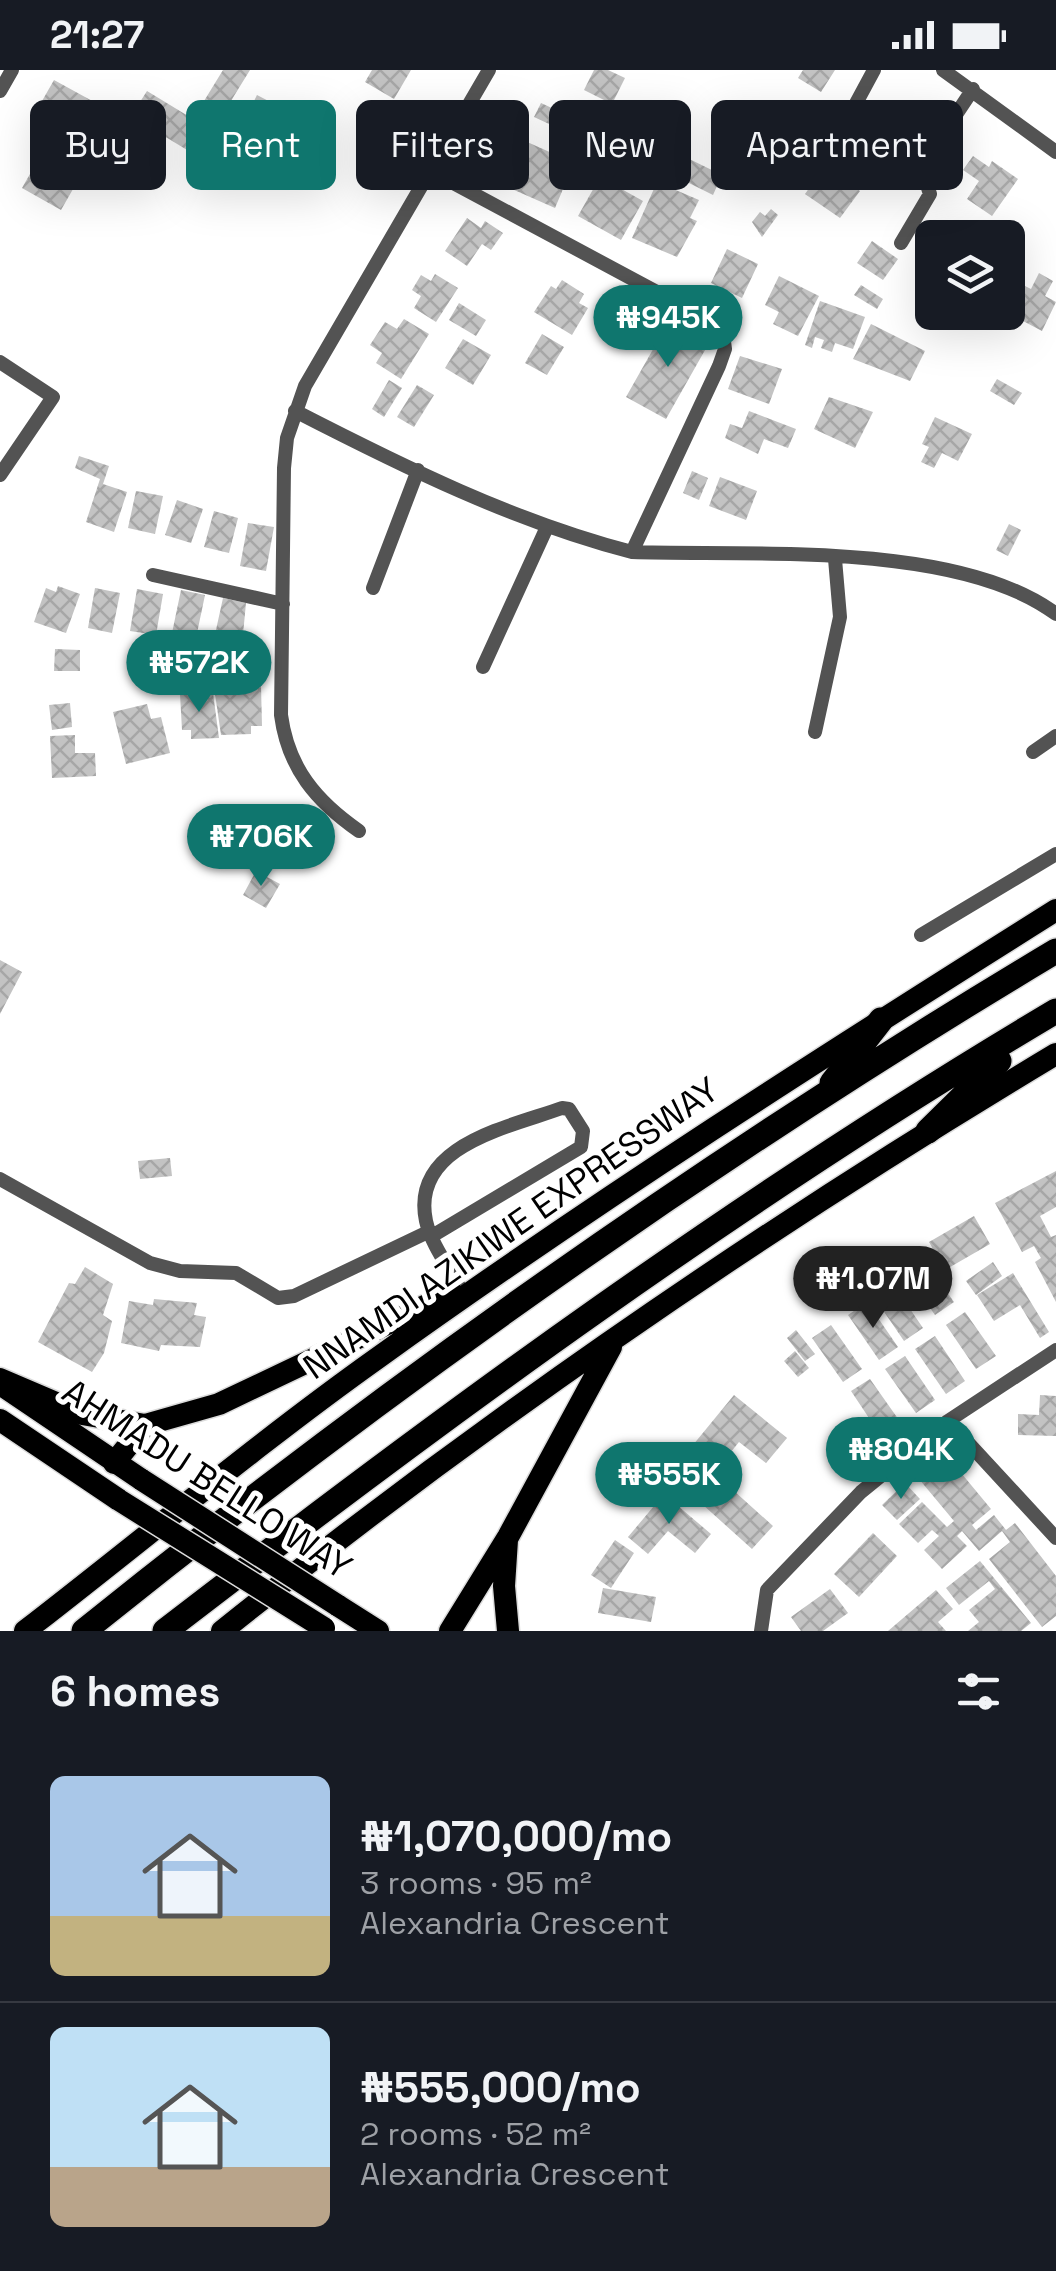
<!DOCTYPE html>
<html lang="en">
<head>
<meta charset="utf-8">
<style>
  body { margin:0; font-family:"Space Grotesk",sans-serif; background:#20242c; color:#f1f3f6; height:100vh; display:flex; flex-direction:column; font-size:38px; white-space:nowrap }
  * { box-sizing:border-box; margin:0 }
  p { font-size:32px; color:#9ea1a6 }
  .icon { flex:none; width:55px; height:55px; fill:none; stroke:currentColor; stroke-width:2; stroke-linecap:round; stroke-linejoin:round }
  .map { position:relative; height:1561px; overflow:hidden }
  .side { display:flex; flex-direction:column; background:#171b24; flex:1 }
  .side>* { flex:none }
  .banner { position:absolute; left:30px; top:30px; width:998px; height:90px; display:flex; gap:20px }
  .buttons { position:absolute; left:915px; top:150px; display:grid; gap:20px }
  .buttons a { display:grid; place-items:center; width:110px; height:110px; border-radius:15px; background:#171b24; box-shadow:0 10px 40px #0002; font-size:50px }
  .price { position:absolute; translate:-50% -85px; padding:0 22px; border-radius:35px; background:#0f766e; color:#fff; font-size:32px; line-height:65px; filter:drop-shadow(0 2px 5px #0008) }
  .price::after { content:''; position:absolute; left:50%; top:60px; width:30px; height:22px; margin-left:-15px; background:inherit; clip-path:polygon(0 0,100% 0,50% 100%) }
  .price.current { background:#222; color:#fff }
  ul { padding:0; list-style:none }
  li { display:flex; align-items:center; gap:30px; height:250px; padding:0 50px }
  li+li { border-top:2px solid #363941 }
  li span { display:grid; place-items:center; flex:none; width:280px; height:200px; border-radius:15px; color:#555 }
  li>.icon { margin-inline-start:auto }
  span .icon { width:120px; height:120px; fill:#fffc; stroke-width:1 }
  li b { font-size:42px }
  h2 { display:flex; justify-content:space-between; align-items:center; height:120px; padding:0 50px; font-size:42px }
  .chip { padding:0 35px; border-radius:15px; background:#171b24; box-shadow:0 10px 40px #0002; font-size:35px; line-height:90px }
  .chip.current { background:#0f766e; color:#fff }
  .status { display:flex; justify-content:space-between; align-items:center; height:70px; padding:0 50px; background:#171b24; direction:ltr }
  .status svg { height:28px; fill:currentColor }
  .map>svg:first-child { display:block }
</style>
</head>
<body>
<div class="status"><b>21:27</b><svg viewBox="0 0 49 12"><path d="M0 12V9h3v3zM5 12V6h3v6zM10 12V3h3v9zM15 12V0h3v12zM26 1h20v11H26zM47 4h2v5h-2z"/></svg></div>
<div class="map">
<svg width="1056" height="1561" viewBox="0 0 1056 1561">
  <defs>
    <pattern id="building-cross-hatch" width="8" height="8" patternUnits="userSpaceOnUse" patternTransform="scale(2.5)"><rect width="8" height="8" fill="#c3c3c3"/><path d="M0 0l8 8M0 8l8-8" fill="none" stroke="#a6a6a6"/></pattern>
  </defs>
  <rect width="100%" height="100%" fill="#fff"/>
  <!-- building -->
  <path fill="url(#building-cross-hatch)" d="M 223,0 L 250,0 L 197,86 L 131,46 L 147,21 L 193,49 Z
    M 372,0 L 411,0 L 394,29 L 365,12 Z
    M 594,0 L 608,0 L 625,8 L 612,34 L 584,20 Z
    M 803,0 L 835,0 L 821,22 L 798,8 Z
    M 54,10 L 116,44 L 61,140 L 22,118 L 56,58 L 34,45 Z
    M 257,25 L 282,38 L 275,51 L 250,39 Z
    M 541,33 L 610,65 L 598,89 L 570,76 L 575,66 L 534,47 Z
    M 659,42 L 682,55 L 677,65 L 654,52 Z
    M 949,68 L 959,75 L 934,109 L 923,102 Z
    M 525,71 L 574,93 L 555,138 L 505,116 Z
    M 630,78 L 651,91 L 637,114 L 616,101 Z
    M 675,82 L 722,105 L 713,125 L 665,101 Z
    M 973,86 L 989,97 L 992,91 L 1018,109 L 992,146 L 967,129 L 979,111 L 963,100 Z
    M 850,95 L 863,105 L 854,117 L 860,121 L 840,148 L 805,124 L 824,97 L 841,108 Z
    M 600,107 L 643,131 L 621,170 L 578,146 Z
    M 657,112 L 699,130 L 690,148 L 697,151 L 677,187 L 632,168 Z
    M 771,139 L 778,145 L 762,167 L 752,152 L 760,142 L 765,146 Z
    M 467,148 L 481,158 L 485,151 L 503,163 L 491,180 L 482,174 L 467,196 L 445,181 Z
    M 872,171 L 898,189 L 883,210 L 857,193 Z
    M 727,179 L 758,194 L 742,228 L 711,213 Z
    M 1039,203 L 1053,211 L 1045,226 L 1056,232 L 1042,261 L 1010,244 L 1025,216 L 1031,219 Z
    M 435,204 L 458,218 L 436,252 L 414,238 L 421,226 L 412,220 L 421,205 L 431,211 Z
    M 779,206 L 819,226 L 798,266 L 773,254 L 779,242 L 765,235 Z
    M 562,210 L 584,224 L 579,233 L 588,238 L 572,265 L 534,242 L 551,216 L 556,219 Z
    M 861,215 L 883,229 L 877,239 L 854,225 Z
    M 820,231 L 865,247 L 853,279 L 835,273 L 832,282 L 821,278 L 824,270 L 815,267 L 812,278 L 805,275 Z
    M 459,233 L 486,250 L 476,266 L 449,250 Z
    M 404,249 L 429,264 L 401,309 L 376,293 L 382,283 L 370,275 L 385,252 L 397,259 Z
    M 669,251 L 709,273 L 666,349 L 626,327 Z
    M 871,254 L 925,281 L 910,311 L 853,289 Z
    M 542,264 L 564,277 L 547,305 L 525,293 Z
    M 463,269 L 491,285 L 473,315 L 445,298 Z
    M 740,286 L 782,299 L 769,334 L 728,319 Z
    M 997,309 L 1022,323 L 1014,335 L 990,321 Z
    M 389,310 L 402,318 L 384,347 L 372,339 Z
    M 417,315 L 434,325 L 414,357 L 397,347 Z
    M 829,327 L 873,342 L 855,378 L 814,359 Z
    M 749,341 L 796,359 L 788,378 L 764,369 L 758,384 L 725,368 L 730,354 L 742,358 Z
    M 935,347 L 972,364 L 958,391 L 942,383 L 934,398 L 921,392 L 929,377 L 922,374 Z
    M 79,386 L 109,396 L 103,414 L 127,422 L 114,462 L 86,452 L 100,409 L 75,398 Z
    M 692,401 L 708,408 L 699,430 L 683,423 Z
    M 720,407 L 757,421 L 746,450 L 709,436 Z
    M 136,421 L 163,426 L 155,464 L 128,458 Z
    M 177,430 L 203,439 L 191,473 L 165,465 Z
    M 214,441 L 238,448 L 229,483 L 204,477 Z
    M 248,453 L 274,457 L 266,501 L 240,496 Z
    M 1009,454 L 1021,460 L 1008,486 L 996,480 Z
    M 58,516 L 80,524 L 66,563 L 34,552 L 46,518 L 56,522 Z
    M 95,518 L 120,523 L 112,563 L 88,558 Z
    M 137,519 L 163,524 L 156,565 L 130,561 Z
    M 181,520 L 205,525 L 196,568 L 172,563 Z
    M 223,528 L 246,533 L 242,575 L 214,569 Z
    M 55,579 L 80,580 L 80,601 L 54,601 Z
    M 261,616 L 262,656 L 251,656 L 251,664 L 221,665 L 214,617 Z
    M 213,623 L 219,668 L 191,669 L 191,660 L 182,660 L 180,624 Z
    M 70,633 L 72,657 L 52,660 L 49,635 Z
    M 147,634 L 151,649 L 161,647 L 170,683 L 126,694 L 113,642 Z
    M 75,665 L 75,683 L 95,683 L 96,706 L 52,708 L 50,666 Z
    M 256,801 L 280,814 L 266,838 L 243,825 Z
    M 0,890 L 22,902 L 0,944 Z
    M 170,1088 L 172,1106 L 140,1109 L 138,1091 Z
    M 1056,1101 L 1056,1137 L 1040,1146 L 1051,1167 L 1056,1165 L 1056,1232 L 1035,1192 L 1041,1188 L 1034,1176 L 1022,1182 L 995,1133 Z
    M 974,1146 L 990,1174 L 945,1200 L 929,1172 Z
    M 923,1188 L 954,1232 L 935,1245 L 904,1201 Z
    M 993,1192 L 1002,1206 L 976,1225 L 966,1211 Z
    M 85,1197 L 113,1214 L 103,1245 L 112,1251 L 104,1283 L 92,1302 L 38,1272 L 69,1213 L 75,1214 Z
    M 1013,1203 L 1049,1262 L 1040,1268 L 1020,1235 L 994,1251 L 977,1225 Z
    M 893,1214 L 923,1258 L 904,1271 L 874,1227 Z
    M 154,1229 L 197,1233 L 194,1245 L 206,1247 L 200,1277 L 161,1275 L 159,1281 L 121,1273 L 129,1231 L 153,1235 Z
    M 867,1232 L 898,1277 L 879,1290 L 848,1245 Z
    M 965,1242 L 996,1286 L 976,1299 L 946,1255 Z
    M 831,1255 L 862,1299 L 843,1312 L 812,1268 Z
    M 796,1260 L 815,1284 L 805,1291 L 787,1268 Z
    M 935,1266 L 965,1311 L 946,1324 L 915,1279 Z
    M 795,1281 L 809,1298 L 798,1307 L 784,1291 Z
    M 905,1286 L 935,1330 L 916,1343 L 885,1299 Z
    M 870,1309 L 901,1353 L 881,1366 L 851,1321 Z
    M 734,1325 L 787,1368 L 766,1393 L 739,1372 L 696,1425 L 670,1403 Z
    M 1040,1325 L 1056,1326 L 1056,1366 L 1018,1365 L 1018,1344 L 1039,1345 Z
    M 947,1386 L 991,1439 L 972,1455 L 976,1460 L 994,1445 L 1006,1460 L 1015,1453 L 1056,1506 L 1056,1546 L 1042,1557 L 989,1489 L 1010,1472 L 1002,1461 L 979,1481 L 962,1461 L 957,1466 L 967,1476 L 942,1499 L 924,1480 L 939,1466 L 932,1460 L 918,1473 L 899,1454 L 922,1432 L 947,1457 L 954,1451 L 919,1409 Z
    M 723,1411 L 773,1456 L 752,1479 L 702,1434 Z
    M 905,1413 L 920,1429 L 897,1450 L 882,1435 Z
    M 664,1424 L 711,1464 L 695,1483 L 668,1461 L 648,1484 L 628,1467 Z
    M 873,1463 L 897,1486 L 859,1527 L 834,1504 Z
    M 615,1470 L 634,1483 L 611,1518 L 591,1505 Z
    M 980,1491 L 1031,1553 L 1021,1561 L 968,1561 L 979,1552 L 969,1540 L 995,1519 L 989,1511 L 959,1535 L 946,1518 Z
    M 603,1518 L 656,1527 L 651,1552 L 598,1543 Z
    M 830,1519 L 848,1543 L 823,1561 L 801,1561 L 791,1547 Z
    M 936,1520 L 953,1539 L 938,1552 L 946,1561 L 888,1561 Z"/>
  <g fill="none" stroke-linecap="round" stroke-linejoin="round">
    <!-- primary casing -->
    <g stroke="#dbdbdb" stroke-width="25">
      <path id="primary" d="M 0,1314 L 142,1410
        M 0,1350 L 119,1430
        M 337,1535 L 378,1561"/>
    </g>
    <!-- trunk casing -->
    <g stroke="#dbdbdb" stroke-width="25">
      <path id="trunk" d="M 0,1309 L 82,1344 L 145,1355 L 219,1334 L 452,1223
        M 114,1393 L 145,1355
        M 507,1470 L 504,1516 L 508,1561
        M 25,1561 C 143,1470 258,1373 379,1287 C 599,1129 827,984 1056,840
        M 222,1561 C 486,1350 767,1157 1056,984
        M 450,1561 L 508,1467 L 611,1277"/>
    </g>
    <!-- motorway casing -->
    <g stroke="#dbdbdb" stroke-width="28">
      <path id="motorway" d="M 832,1013 L 881,950
        M 928,1061 L 999,991
        M 84,1561 C 392,1313 716,1084 1056,881
        M 165,1561 C 451,1340 744,1126 1056,941"/>
    </g>
    <!-- minor -->
    <path stroke="#535353" stroke-width="14" d="M 943,0 L 1056,82
      M 0,21 L 12,0
      M 826,89 L 874,0
      M 431,101 L 722,257 L 725,279 L 719,296 L 632,482
      M 901,173 L 930,124 L 921,97 L 973,19
      M 0,292 L 53,327 L 0,405
      M 295,341 C 402,396 515,452 632,482 C 753,486 958,471 1056,544
      M 153,505 L 283,534
      M 373,518 L 418,400
      M 483,597 L 547,457
      M 815,662 L 840,547 L 835,489
      M 1033,682 L 1056,666
      M 359,761 C 316,731 288,698 281,645 L 284,398 L 287,368 L 305,316 L 489,0
      M 921,865 L 1056,784
      M 0,1109 L 150,1193 L 180,1201 L 236,1203 L 278,1228 L 294,1226 L 430,1161
      M 432,1166 L 581,1077 L 583,1061 L 569,1039 L 562,1038 C 510,1057 410,1075 426,1151 C 431,1174 450,1199 461,1220
      M 948,1351 L 1056,1468
      M 761,1561 L 767,1520 L 861,1422 L 948,1351 L 1056,1280"/>
    <!-- primary -->
    <use href="#primary" stroke="#000" stroke-width="22"/>
    <!-- trunk -->
    <use href="#trunk" stroke="#000" stroke-width="22"/>
    <!-- motorway -->
    <use href="#motorway" stroke="#000" stroke-width="25"/>
    <!-- primary-bridge casing -->
    <g stroke="#dbdbdb" stroke-width="25" stroke-linecap="butt">
      <path id="primary-bridge" d="M 142,1410 L 337,1535
        M 119,1430 L 324,1558"/>
    </g>
    <!-- primary-bridge -->
    <use href="#primary-bridge" stroke="#000" stroke-width="22"/>
  </g>
  <g text-anchor="middle" dominant-baseline="central" stroke-width="10" stroke-linejoin="round" paint-order="stroke">
    <!-- street labels -->
    <g font-size="35" fill="#000" stroke="#fff">
      <text transform="translate(511 1158) rotate(-35)">NNAMDI AZIKIWE EXPRESSWAY</text>
      <text transform="translate(207 1409) rotate(33)">AHMADU BELLO WAY</text>
    </g>
  </g>
</svg>
<div class="buttons">
<a><svg class="icon" aria-label="layers" viewBox="0 0 24 24"><path d="M12 4l9 5-9 5-9-5zM3 14l9 5 9-5"/></svg></a>
</div>
<b class="price" style="left:668px;top:300px">₦945K</b>
<b class="price" style="left:199px;top:645px">₦572K</b>
<b class="price" style="left:261px;top:819px">₦706K</b>
<b class="price current" style="left:873px;top:1261px">₦1.07M</b>
<b class="price" style="left:901px;top:1432px">₦804K</b>
<b class="price" style="left:669px;top:1457px">₦555K</b>
<div class="banner">
<a class="chip">Buy</a>
<a class="chip current">Rent</a>
<a class="chip">Filters</a>
<a class="chip">New</a>
<a class="chip">Apartment</a>
</div>
</div>
<section class="side">
<h2>6 homes<svg class="icon" aria-label="filters" viewBox="0 0 24 24"><path d="M4 7h16M4 17h16"/><circle cx="9" cy="7" r="2"/><circle cx="15" cy="17" r="2"/></svg></h2>
<ul>
<li><span style="background:linear-gradient(#a9c7e8 70%,#c2b280 0)"><svg class="icon" aria-label="home" viewBox="0 0 24 24"><path d="M3 11l9-7 9 7M6 9v11h12V9"/></svg></span><div><b>₦1,070,000/mo</b><p>3 rooms · 95 m²</p><p>Alexandria Crescent</p></div></li>
<li><span style="background:linear-gradient(#bfe0f5 70%,#b9a48a 0)"><svg class="icon" aria-label="home" viewBox="0 0 24 24"><path d="M3 11l9-7 9 7M6 9v11h12V9"/></svg></span><div><b>₦555,000/mo</b><p>2 rooms · 52 m²</p><p>Alexandria Crescent</p></div></li>
</ul>
</section>
</body>
</html>
